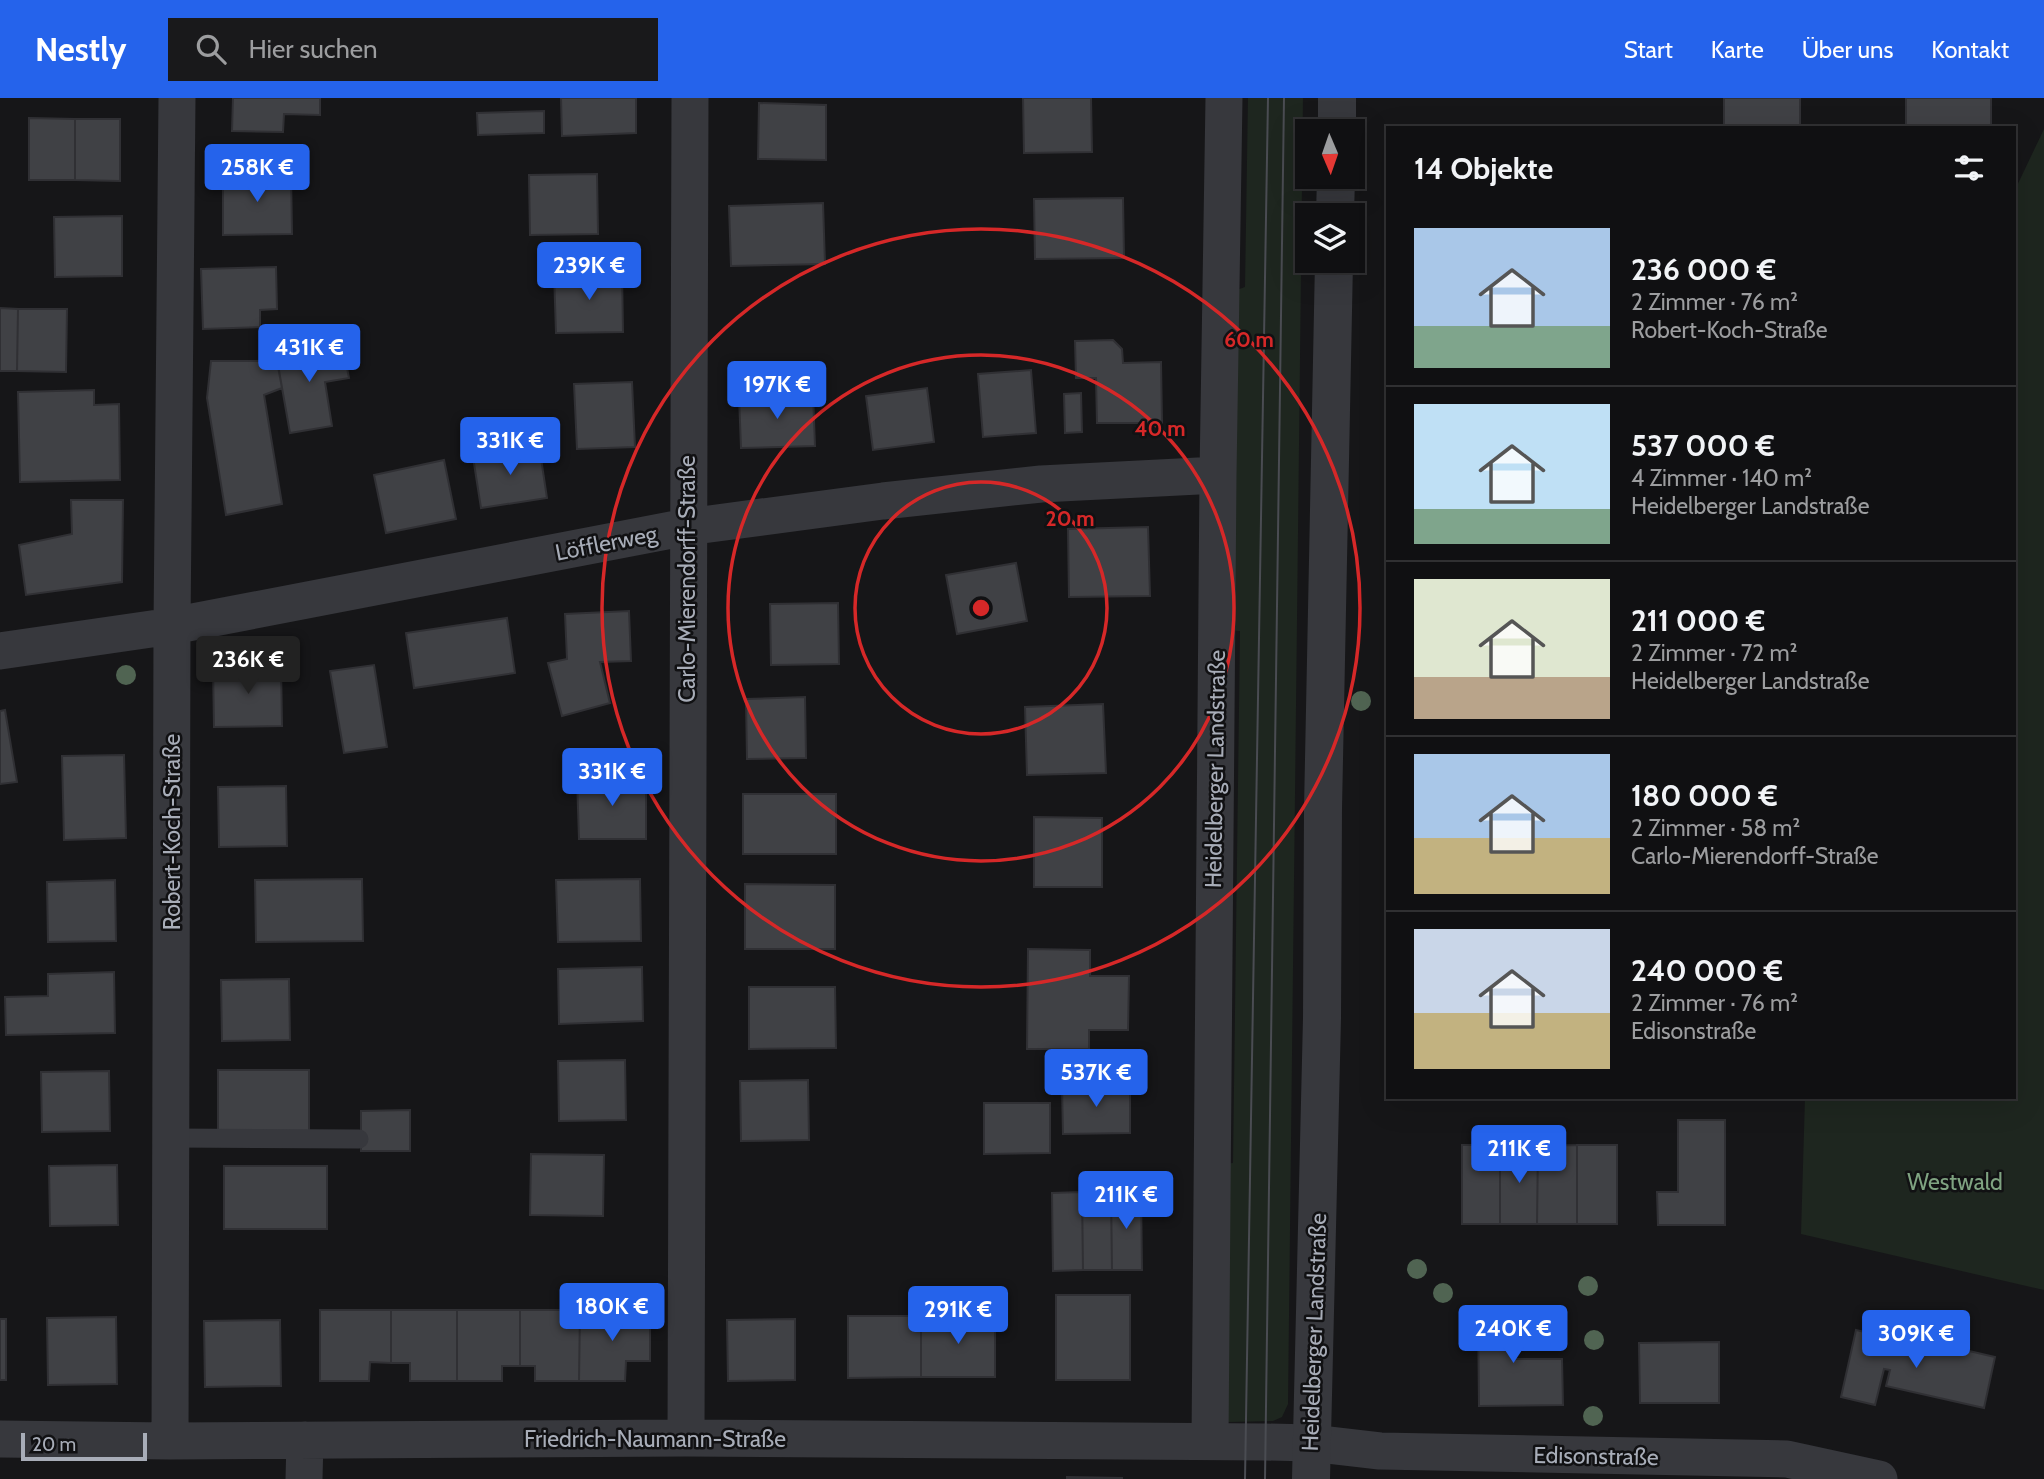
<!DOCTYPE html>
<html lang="de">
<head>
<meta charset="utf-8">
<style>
  body { margin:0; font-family:Cabin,sans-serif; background:#19191b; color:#f1f3f6; height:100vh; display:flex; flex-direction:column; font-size:26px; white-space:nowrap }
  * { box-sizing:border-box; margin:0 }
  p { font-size:23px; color:#9c9d9f }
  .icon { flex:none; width:38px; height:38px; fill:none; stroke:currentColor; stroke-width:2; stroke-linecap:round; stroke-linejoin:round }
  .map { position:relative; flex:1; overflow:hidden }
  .details { position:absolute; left:1386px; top:28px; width:630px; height:973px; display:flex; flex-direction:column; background:#101012; border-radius:0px; box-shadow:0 7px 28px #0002,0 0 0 2px #303032 }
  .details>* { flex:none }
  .needle { width:46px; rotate:178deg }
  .buttons { position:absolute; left:1295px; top:21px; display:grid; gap:14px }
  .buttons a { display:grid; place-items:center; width:70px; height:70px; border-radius:0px; background:#101012; box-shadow:0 7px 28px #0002,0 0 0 2px #303032; font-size:35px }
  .scale { position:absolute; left:21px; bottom:18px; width:126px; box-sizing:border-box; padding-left:7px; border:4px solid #a8adb8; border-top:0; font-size:19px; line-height:24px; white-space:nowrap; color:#a8adb8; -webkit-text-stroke:5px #111113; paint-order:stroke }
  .price { position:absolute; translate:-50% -60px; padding:0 16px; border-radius:7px; background:#2563eb; color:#fff; font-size:23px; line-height:46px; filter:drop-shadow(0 2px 4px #0008) }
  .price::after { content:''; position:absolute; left:50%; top:42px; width:21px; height:16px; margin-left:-10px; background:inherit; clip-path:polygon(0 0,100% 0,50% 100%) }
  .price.current { background:#222; color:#fff }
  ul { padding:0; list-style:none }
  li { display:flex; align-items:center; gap:21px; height:175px; padding:0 28px }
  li+li { border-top:2px solid #303032 }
  li span { display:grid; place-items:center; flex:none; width:196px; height:140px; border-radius:0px; color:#555 }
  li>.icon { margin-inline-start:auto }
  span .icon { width:84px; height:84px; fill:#fffc; stroke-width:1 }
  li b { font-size:30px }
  h2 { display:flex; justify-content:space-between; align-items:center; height:84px; padding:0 28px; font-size:30px }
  header { display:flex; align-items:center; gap:42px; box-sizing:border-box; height:98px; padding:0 35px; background:#2563eb; color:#fff }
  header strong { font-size:33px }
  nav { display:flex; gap:38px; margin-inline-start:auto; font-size:24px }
  .search { width:490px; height:63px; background:#19191b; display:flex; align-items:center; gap:18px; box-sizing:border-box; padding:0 24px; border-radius:0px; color:#9c9d9f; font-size:26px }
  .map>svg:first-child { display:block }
</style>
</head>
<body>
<header>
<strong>Nestly</strong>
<div class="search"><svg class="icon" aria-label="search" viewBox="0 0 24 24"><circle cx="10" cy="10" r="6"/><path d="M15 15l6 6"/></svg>Hier suchen</div>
<nav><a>Start</a><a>Karte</a><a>Über uns</a><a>Kontakt</a></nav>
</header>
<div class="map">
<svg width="2044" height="1381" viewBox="0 0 2044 1381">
  <rect width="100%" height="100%" fill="#161618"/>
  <!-- green -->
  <path fill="#1e261f" d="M 1248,0 L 1303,0 L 1288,1306 L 1282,1319 L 1273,1323 L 1229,1324 L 1223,1321 L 1221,1066 L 1233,1065 L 1240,533 L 1229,532 L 1234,193 L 1245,189 Z
    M 2044,31 L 2044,1192 L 1801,1136 L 1805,999 L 2014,999 L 2014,94 Z"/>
  <!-- building -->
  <path fill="#404145" stroke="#303034" stroke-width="2" d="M 233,0 L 320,0 L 320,17 L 284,16 L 283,34 L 232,33 Z
    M 561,0 L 636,0 L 636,35 L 562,38 Z
    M 1023,0 L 1091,0 L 1092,54 L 1024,55 Z
    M 1724,0 L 1800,0 L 1800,30 L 1724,30 Z
    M 1906,0 L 1991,0 L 1991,30 L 1906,30 Z
    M 759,5 L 826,7 L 826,62 L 758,61 Z
    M 544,13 L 544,35 L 478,37 L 477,15 Z
    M 29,20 L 75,21 L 75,82 L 29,82 Z
    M 75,21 L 120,21 L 120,83 L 75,82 Z
    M 291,75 L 292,136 L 223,137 L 223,76 Z
    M 597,76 L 598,136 L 530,137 L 529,77 Z
    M 1123,100 L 1124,160 L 1035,161 L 1034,101 Z
    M 823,105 L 825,166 L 731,168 L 729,108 Z
    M 122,118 L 122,178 L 55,179 L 54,119 Z
    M 276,169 L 277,211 L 260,212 L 260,229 L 203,231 L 201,171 Z
    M 622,173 L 623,234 L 556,235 L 554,174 Z
    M 0,210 L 18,211 L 17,273 L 0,273 Z
    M 18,211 L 67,211 L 66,274 L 17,273 Z
    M 1113,242 L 1122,251 L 1123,265 L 1161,264 L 1162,325 L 1097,325 L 1096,280 L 1076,280 L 1075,243 Z
    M 275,250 L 343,250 L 349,280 L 325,284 L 332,328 L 290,335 Z
    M 211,263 L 277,263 L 282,290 L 264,297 L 282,406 L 226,417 L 207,300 Z
    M 1031,272 L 1036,335 L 983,339 L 978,276 Z
    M 632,284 L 635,349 L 577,351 L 574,286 Z
    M 927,290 L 934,344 L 873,352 L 866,298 Z
    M 94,292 L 94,307 L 119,306 L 120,382 L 20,384 L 18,294 Z
    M 1081,295 L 1082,334 L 1065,335 L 1064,296 Z
    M 813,296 L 815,348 L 741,350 L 739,298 Z
    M 539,347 L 547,400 L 481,410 L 473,359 Z
    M 444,362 L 456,421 L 386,435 L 374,377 Z
    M 71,402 L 123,402 L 122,484 L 26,497 L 19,447 L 72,436 Z
    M 1148,429 L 1150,498 L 1069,499 L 1068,431 Z
    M 1016,465 L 1027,523 L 957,536 L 946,477 Z
    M 838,505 L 839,566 L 771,567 L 770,506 Z
    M 629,513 L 631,563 L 600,564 L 610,605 L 562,618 L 548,565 L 567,561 L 565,516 Z
    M 507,520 L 515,575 L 414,590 L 406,535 Z
    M 281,567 L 282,628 L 214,629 L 213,569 Z
    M 374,567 L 387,649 L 344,655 L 330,573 Z
    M 805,599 L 806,660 L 747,661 L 746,601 Z
    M 1103,606 L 1106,675 L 1027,677 L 1025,609 Z
    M 5,612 L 17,684 L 0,686 L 0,613 Z
    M 124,657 L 126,740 L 64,742 L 62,658 Z
    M 646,679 L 646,741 L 579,741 L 577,680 Z
    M 286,688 L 287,748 L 219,749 L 218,689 Z
    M 743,696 L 836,696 L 836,756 L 743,756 Z
    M 1034,719 L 1102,720 L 1102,789 L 1034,789 Z
    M 362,781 L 363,843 L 256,844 L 255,782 Z
    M 640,781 L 641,843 L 558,844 L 556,782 Z
    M 115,782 L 116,843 L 48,844 L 47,784 Z
    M 745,786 L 835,787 L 835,851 L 745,851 Z
    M 1028,851 L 1090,852 L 1090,878 L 1129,878 L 1128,932 L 1089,932 L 1089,951 L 1027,951 Z
    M 642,869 L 643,923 L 559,926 L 558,871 Z
    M 114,874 L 115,935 L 6,937 L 5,899 L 48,898 L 48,876 Z
    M 289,881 L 290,942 L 222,943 L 221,882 Z
    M 749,889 L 835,889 L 836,950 L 749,951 Z
    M 625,962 L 626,1022 L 559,1023 L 558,963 Z
    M 218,972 L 309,972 L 309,1034 L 218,1034 Z
    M 109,973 L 110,1033 L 42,1034 L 41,974 Z
    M 808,982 L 809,1042 L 741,1043 L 740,983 Z
    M 1130,987 L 1130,1035 L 1063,1036 L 1062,988 Z
    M 984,1005 L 1050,1005 L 1050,1055 L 984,1056 Z
    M 410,1012 L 410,1053 L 361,1053 L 361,1013 Z
    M 1678,1022 L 1725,1022 L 1725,1127 L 1658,1127 L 1657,1094 L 1678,1094 Z
    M 1462,1047 L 1500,1047 L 1500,1126 L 1462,1126 Z
    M 1500,1047 L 1538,1048 L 1537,1126 L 1500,1126 Z
    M 1577,1047 L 1577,1126 L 1537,1126 L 1538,1048 Z
    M 1577,1047 L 1617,1047 L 1617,1126 L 1577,1126 Z
    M 531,1056 L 604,1057 L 603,1118 L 530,1117 Z
    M 117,1067 L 118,1127 L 50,1128 L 49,1068 Z
    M 224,1068 L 327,1068 L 327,1131 L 224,1131 Z
    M 1082,1094 L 1083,1172 L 1053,1173 L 1052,1095 Z
    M 1082,1094 L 1111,1094 L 1112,1172 L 1083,1172 Z
    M 1111,1094 L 1141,1094 L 1142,1172 L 1112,1172 Z
    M 1056,1197 L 1130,1197 L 1130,1282 L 1056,1282 Z
    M 1478,1208 L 1520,1208 L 1521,1218 L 1517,1223 L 1517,1239 L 1512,1242 L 1513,1261 L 1562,1261 L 1563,1307 L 1479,1308 Z
    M 320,1212 L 391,1212 L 391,1265 L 370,1264 L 369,1283 L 320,1283 Z
    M 391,1212 L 457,1212 L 457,1283 L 410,1283 L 410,1265 L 391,1265 Z
    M 457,1212 L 520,1212 L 520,1268 L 502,1268 L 502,1283 L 457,1283 Z
    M 520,1212 L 580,1212 L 579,1283 L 535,1283 L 535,1268 L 520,1268 Z
    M 580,1212 L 650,1213 L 650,1263 L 626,1263 L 625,1283 L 579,1283 Z
    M 848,1218 L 921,1218 L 921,1279 L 848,1280 Z
    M 921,1218 L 995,1218 L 995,1279 L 921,1279 Z
    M 116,1219 L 117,1286 L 48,1287 L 47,1220 Z
    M 0,1221 L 6,1221 L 6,1282 L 0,1282 Z
    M 795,1221 L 795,1282 L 728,1283 L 727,1222 Z
    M 280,1222 L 281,1288 L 205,1289 L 204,1223 Z
    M 1856,1232 L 1895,1241 L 1896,1236 L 1995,1259 L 1984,1310 L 1886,1288 L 1890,1272 L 1884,1271 L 1875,1307 L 1841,1299 Z
    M 1719,1244 L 1719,1305 L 1640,1305 L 1639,1245 Z
    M 1067,1379 L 1122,1380 L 1122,1381 L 1067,1381 Z"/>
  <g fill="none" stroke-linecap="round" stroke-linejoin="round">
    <!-- service -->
    <path stroke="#37383d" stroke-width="19" d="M 171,1040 L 359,1041"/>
    <!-- minor -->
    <path stroke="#37383d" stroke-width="37" d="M 0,553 L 172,528 L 687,429 L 883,403 L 1041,386 L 1218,377
      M 686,1340 L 690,0
      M 0,1341 L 170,1343 L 686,1340 L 1265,1344 L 1311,1345 L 1380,1353 L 1787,1361 L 1879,1381
      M 170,1343 L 172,528 L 177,0
      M 1210,1343 L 1218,377 L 1224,0
      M 304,1381 L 305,1342"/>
    <!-- tertiary -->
    <path stroke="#37383d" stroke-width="38" d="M 1337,33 L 1337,0
      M 1335,117 L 1336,79
      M 1311,1381 L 1322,920 L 1323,711 L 1334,163"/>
    <!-- tram -->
    <path stroke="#4a4c52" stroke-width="2" d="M 1245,1381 L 1268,0
      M 1265,1381 L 1284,0"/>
  </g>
  <!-- trees -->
  <g fill="#506452">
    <circle cx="126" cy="577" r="10"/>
    <circle cx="1361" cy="603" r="10"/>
    <circle cx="1417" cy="1171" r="10"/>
    <circle cx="1588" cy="1188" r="10"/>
    <circle cx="1443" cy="1195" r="10"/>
    <circle cx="1594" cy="1242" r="10"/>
    <circle cx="1593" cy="1318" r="10"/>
  </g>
  <!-- distance rings -->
  <g fill="none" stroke="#d62828" stroke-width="3.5">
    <circle cx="981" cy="510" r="126"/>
    <circle cx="981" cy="510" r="253"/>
    <circle cx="981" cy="510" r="379"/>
  </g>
  <g text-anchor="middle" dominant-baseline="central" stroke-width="5" stroke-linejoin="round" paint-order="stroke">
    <!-- street labels -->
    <g font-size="23" fill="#a8adb8" stroke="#111113">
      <text transform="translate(606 445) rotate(-11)">Löfflerweg</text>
      <text transform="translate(687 481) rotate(-90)">Carlo-Mierendorff-Straße</text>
      <text transform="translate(1215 671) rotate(-89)">Heidelberger Landstraße</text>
      <text transform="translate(172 734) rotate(-90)">Robert-Koch-Straße</text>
      <text transform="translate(1314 1234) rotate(-88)">Heidelberger Landstraße</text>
      <text x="655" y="1341">Friedrich-Naumann-Straße</text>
      <text transform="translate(1596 1358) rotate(1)">Edisonstraße</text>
    </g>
    <!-- park labels -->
    <g font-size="23" fill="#7fa381" stroke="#111113">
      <text x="1955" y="1084">Westwald</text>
    </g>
  </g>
  <circle cx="981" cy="510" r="10" fill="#d62828" stroke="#111113" stroke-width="3.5"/>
  <g font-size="21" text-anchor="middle" font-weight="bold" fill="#d62828" stroke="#111113" stroke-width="5" stroke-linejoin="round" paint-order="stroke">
    <text x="1249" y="249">60 m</text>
    <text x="1160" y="338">40 m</text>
    <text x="1070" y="428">20 m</text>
  </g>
</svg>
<div class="buttons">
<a><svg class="needle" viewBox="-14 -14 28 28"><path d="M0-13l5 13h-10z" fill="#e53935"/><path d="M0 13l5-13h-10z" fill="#9c9d9f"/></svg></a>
<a><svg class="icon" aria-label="layers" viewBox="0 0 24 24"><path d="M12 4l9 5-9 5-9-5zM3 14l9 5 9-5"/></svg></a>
</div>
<div class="scale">20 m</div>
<b class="price" style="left:257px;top:106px">258K €</b>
<b class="price" style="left:589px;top:204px">239K €</b>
<b class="price" style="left:309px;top:286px">431K €</b>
<b class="price" style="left:777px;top:323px">197K €</b>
<b class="price" style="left:510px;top:379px">331K €</b>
<b class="price current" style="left:248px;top:598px">236K €</b>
<b class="price" style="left:612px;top:710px">331K €</b>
<b class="price" style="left:1096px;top:1011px">537K €</b>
<b class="price" style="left:1519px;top:1087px">211K €</b>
<b class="price" style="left:1126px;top:1133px">211K €</b>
<b class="price" style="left:612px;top:1245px">180K €</b>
<b class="price" style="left:958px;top:1248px">291K €</b>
<b class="price" style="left:1513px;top:1267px">240K €</b>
<b class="price" style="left:1916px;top:1272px">309K €</b>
<section class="details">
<h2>14 Objekte<svg class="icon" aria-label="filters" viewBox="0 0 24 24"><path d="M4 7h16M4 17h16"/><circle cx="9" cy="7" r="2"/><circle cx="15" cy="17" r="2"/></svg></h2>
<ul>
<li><span style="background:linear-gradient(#a9c7e8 70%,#7fa58c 0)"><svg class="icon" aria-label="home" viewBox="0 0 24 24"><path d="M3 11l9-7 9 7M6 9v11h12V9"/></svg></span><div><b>236 000 €</b><p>2 Zimmer · 76 m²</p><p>Robert-Koch-Straße</p></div></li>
<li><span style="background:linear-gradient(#bfe0f5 75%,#7fa58c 0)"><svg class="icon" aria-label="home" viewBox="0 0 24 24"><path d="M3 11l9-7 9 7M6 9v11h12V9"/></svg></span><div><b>537 000 €</b><p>4 Zimmer · 140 m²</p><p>Heidelberger Landstraße</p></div></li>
<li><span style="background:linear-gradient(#dfe7d0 70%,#b9a48a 0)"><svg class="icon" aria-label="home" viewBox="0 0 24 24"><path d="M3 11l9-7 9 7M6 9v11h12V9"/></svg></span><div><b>211 000 €</b><p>2 Zimmer · 72 m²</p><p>Heidelberger Landstraße</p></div></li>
<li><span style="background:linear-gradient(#a9c7e8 60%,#c2b280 0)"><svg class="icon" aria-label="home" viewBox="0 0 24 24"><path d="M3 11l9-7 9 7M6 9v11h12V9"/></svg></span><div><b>180 000 €</b><p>2 Zimmer · 58 m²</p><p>Carlo-Mierendorff-Straße</p></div></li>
<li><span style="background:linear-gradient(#c9d6e8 60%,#c2b280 0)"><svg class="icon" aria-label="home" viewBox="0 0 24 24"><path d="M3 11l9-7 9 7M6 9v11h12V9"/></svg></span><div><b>240 000 €</b><p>2 Zimmer · 76 m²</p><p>Edisonstraße</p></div></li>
</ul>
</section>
</div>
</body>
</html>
